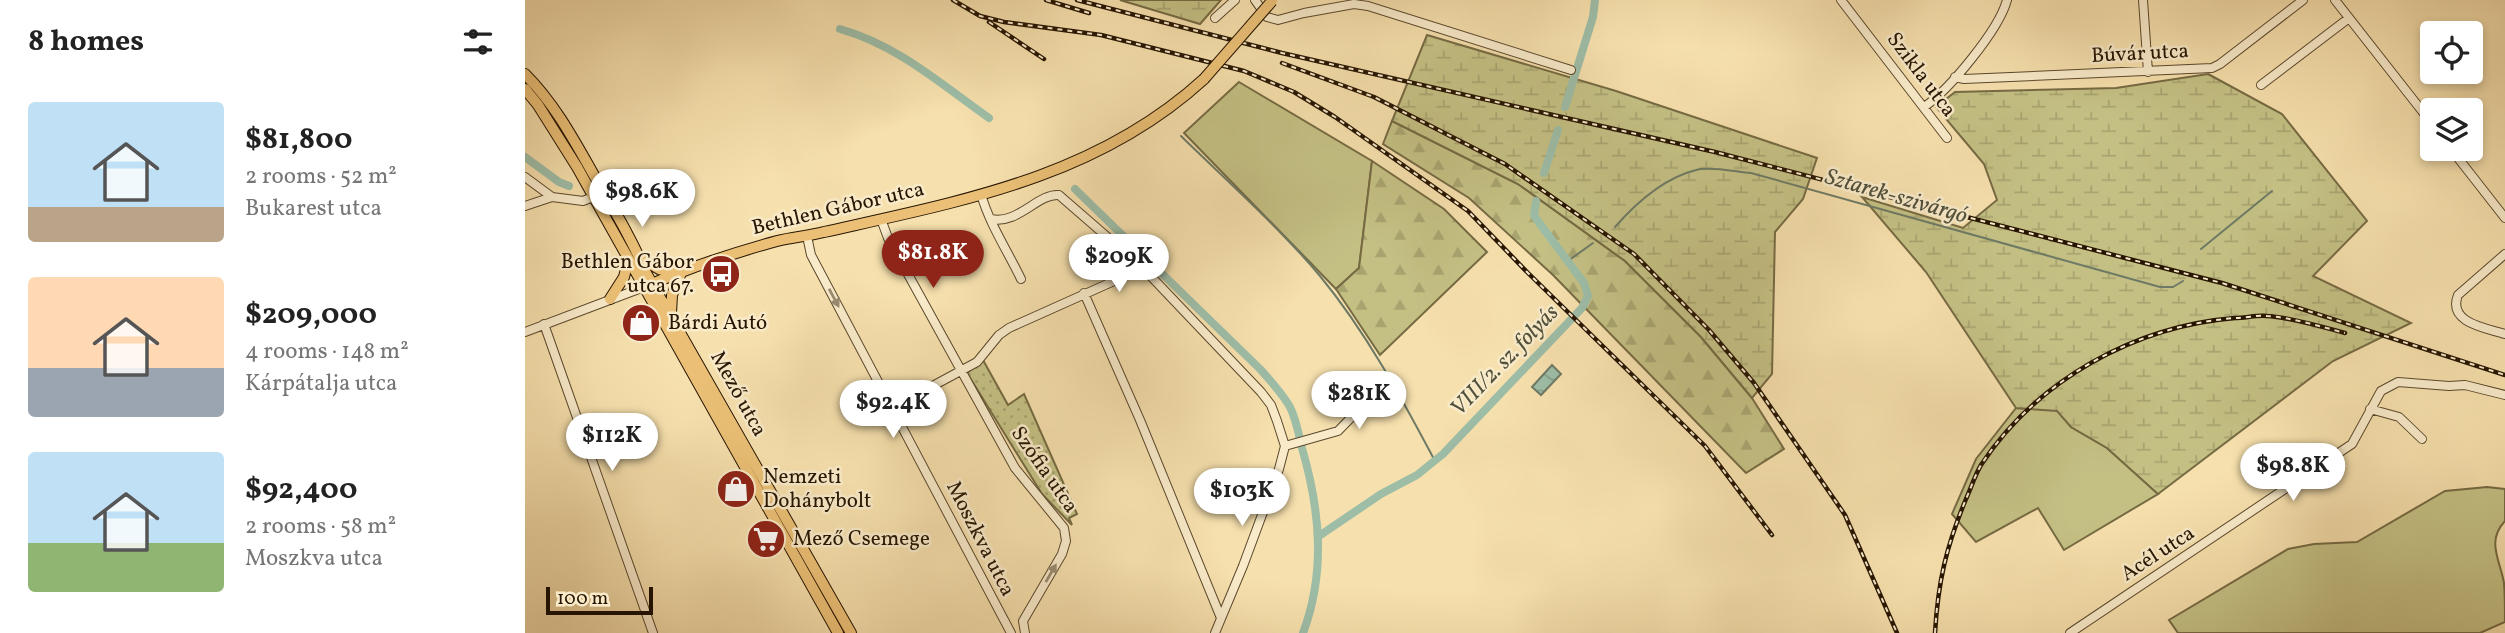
<!DOCTYPE html>
<html lang="en">
<head>
<meta charset="utf-8">
<style>
  body { margin:0; font-family:Vollkorn,serif; background:#f6f6f6; color:#222; height:100vh; display:flex; flex-direction:column; font-size:26px; white-space:nowrap }
  * { box-sizing:border-box; margin:0 }
  p { font-size:23px; color:#767676 }
  .icon { flex:none; width:38px; height:38px; fill:none; stroke:currentColor; stroke-width:2; stroke-linecap:round; stroke-linejoin:round }
  .map { position:relative; flex:1; overflow:hidden }
  .drawer { display:flex; flex-direction:column; background:#fff; width:525px }
  .drawer>* { flex:none }
  .controls { position:absolute; left:1895px; top:21px; display:grid; gap:14px }
  .controls a { display:grid; place-items:center; width:63px; height:63px; border-radius:7px; background:#fff; box-shadow:0 4px 10px #0003; font-size:35px }
  .scale { position:absolute; left:21px; bottom:18px; width:107px; box-sizing:border-box; padding-left:7px; border:4px solid #271502; border-top:0; font-size:19px; line-height:24px; white-space:nowrap; color:#271502; -webkit-text-stroke:5px #f9ebca; paint-order:stroke }
  .price { position:absolute; translate:-50% -60px; padding:0 16px; border-radius:24px; background:#fff; color:#222; font-size:23px; line-height:46px; filter:drop-shadow(0 2px 4px #0008) }
  .price::after { content:''; position:absolute; left:50%; top:42px; width:21px; height:16px; margin-left:-10px; background:inherit; clip-path:polygon(0 0,100% 0,50% 100%) }
  .price.current { background:#8f2418; color:#fff }
  ul { padding:0; list-style:none }
  li { display:flex; align-items:center; gap:21px; height:175px; padding:0 28px }
  li span { display:grid; place-items:center; flex:none; width:196px; height:140px; border-radius:7px; color:#555 }
  li>.icon { margin-inline-start:auto }
  span .icon { width:84px; height:84px; fill:#fffc; stroke-width:1 }
  li b { font-size:30px }
  h2 { display:flex; justify-content:space-between; align-items:center; height:84px; padding:0 28px; font-size:30px }
  main { display:flex; flex:1; min-height:0 }
  .map>svg:first-child { display:block }
</style>
</head>
<body>
<main>
<section class="drawer">
<h2>8 homes<svg class="icon" aria-label="filters" viewBox="0 0 24 24"><path d="M4 7h16M4 17h16"/><circle cx="9" cy="7" r="2"/><circle cx="15" cy="17" r="2"/></svg></h2>
<ul>
<li><span style="background:linear-gradient(#bfe0f5 75%,#b9a48a 0)"><svg class="icon" aria-label="home" viewBox="0 0 24 24"><path d="M3 11l9-7 9 7M6 9v11h12V9"/></svg></span><div><b>$81,800</b><p>2 rooms · 52 m²</p><p>Bukarest utca</p></div></li>
<li><span style="background:linear-gradient(#ffd9b3 65%,#9aa5b1 0)"><svg class="icon" aria-label="home" viewBox="0 0 24 24"><path d="M3 11l9-7 9 7M6 9v11h12V9"/></svg></span><div><b>$209,000</b><p>4 rooms · 148 m²</p><p>Kárpátalja utca</p></div></li>
<li><span style="background:linear-gradient(#bfe0f5 65%,#8fb573 0)"><svg class="icon" aria-label="home" viewBox="0 0 24 24"><path d="M3 11l9-7 9 7M6 9v11h12V9"/></svg></span><div><b>$92,400</b><p>2 rooms · 58 m²</p><p>Moszkva utca</p></div></li>
</ul>
</section>
<div class="map">
<svg width="1980" height="633" viewBox="0 0 1980 633">
  <defs>
    <pattern id="forest-firs" width="22" height="20" patternUnits="userSpaceOnUse" patternTransform="scale(1.75)"><rect width="22" height="20" fill="#c4c084"/><path d="M5 1l3.5 6h-7zM16 11l3.5 6h-7z" fill="#a8a470"/></pattern>
    <pattern id="wetland-marsh" width="20" height="14" patternUnits="userSpaceOnUse" patternTransform="scale(1.75)"><rect width="20" height="14" fill="#c4c084"/><path d="M1 5h8M5 5V1M11 12h8M15 12V8" fill="none" stroke="#a8a470"/></pattern>
    <pattern id="park-dots" width="8" height="8" patternUnits="userSpaceOnUse" patternTransform="scale(1.75)"><rect width="8" height="8" fill="#c4c084"/><path d="M2 2h.1M6 6h.1" fill="none" stroke="#a8a470" stroke-width="1.8" stroke-linecap="round"/></pattern>
    <pattern id="water-waves" width="16" height="10" patternUnits="userSpaceOnUse" patternTransform="scale(1.75)"><rect width="16" height="10" fill="#9dbda7"/><path d="M0 5q4-4 8 0t8 0" fill="none" stroke="#87a28e"/></pattern>
  </defs>
  <rect width="100%" height="100%" fill="#f6e0ad"/>
  <filter id="stains"><feTurbulence type="fractalNoise" baseFrequency=".00286" numOctaves="4"/><feColorMatrix values="0 0 0 0 .2 0 0 0 0 .09 0 0 0 0 .02 0 0 0 .5 -.17"/></filter>
  <radialGradient id="worn" r=".72"><stop offset=".6" stop-color="#630" stop-opacity="0"/><stop offset="1" stop-color="#630" stop-opacity=".3"/></radialGradient>
  <!-- green -->
  <path fill="#c4c084" stroke="#766a43" stroke-width="2" d="M 714,82 L 847,161 L 834,268 L 811,289 L 659,133 Z
    M 1491,408 L 1532,410 L 1546,427 L 1582,448 L 1633,494 L 1539,550 L 1513,508 L 1451,542 L 1427,514 L 1451,459 Z
    M 1962,487 L 1980,489 L 1980,521 C 1961,541 1975,560 1979,583 C 1980,595 1980,610 1980,622 L 1955,633 L 1653,633 L 1644,620 L 1763,549 L 1789,544 L 1832,542 L 1920,491 Z"/>
  <!-- forest -->
  <path fill="url(#forest-firs)" stroke="#766a43" stroke-width="2" d="M 867,121 L 993,184 L 1100,261 L 1176,337 L 1227,398 L 1259,449 L 1221,473 L 1028,275 L 944,198 L 858,144 Z
    M 847,161 L 919,209 L 962,252 L 855,355 L 811,289 L 834,268 Z"/>
  <!-- wetland -->
  <path fill="url(#wetland-marsh)" stroke="#766a43" stroke-width="2" d="M 595,0 L 696,0 L 675,24 Z
    M 902,35 L 1091,91 L 1292,158 L 1278,199 L 1250,232 L 1247,374 L 1227,398 L 1176,337 L 1100,261 L 993,184 L 867,121 Z
    M 1683,74 L 1757,114 L 1842,221 L 1788,276 L 1886,323 L 1808,361 L 1633,494 L 1582,448 L 1546,427 L 1532,411 L 1491,408 L 1401,272 L 1337,197 L 1438,228 L 1472,200 L 1459,164 L 1411,107 L 1430,92 L 1591,88 Z"/>
  <!-- park -->
  <path fill="url(#park-dots)" stroke="#766a43" stroke-width="2" d="M 458,360 L 483,405 L 499,394 L 552,514 L 544,518 L 547,525 L 517,494 L 442,373 Z"/>
  <!-- water -->
  <path fill="url(#water-waves)" stroke="#6e7a65" stroke-width="2" d="M 1027,365 L 1036,374 L 1016,395 L 1007,387 Z"/>
  <g fill="none" stroke-linecap="round" stroke-linejoin="round">
    <!-- stream -->
    <path stroke="#6e7a65" stroke-width="2" d="M 656,136 C 702,181 754,227 795,276 C 841,332 876,397 910,461
      M 1090,227 C 1111,203 1139,178 1171,170 C 1184,166 1212,172 1226,173 L 1635,287 L 1648,287 L 1658,281
      M 1676,249 L 1747,191
      M 1043,261 L 1068,243"/>
    <!-- canal -->
    <path stroke="#9dbda7" stroke-width="8" d="M 315,29 C 372,45 416,84 464,118
      M 1040,107 L 1068,17 L 1070,0
      M 0,157 L 34,182 L 44,186
      M 1019,173 L 1033,130
      M 550,189 L 735,369 C 746,381 757,393 765,407 C 771,419 774,435 777,448 C 795,510 801,572 778,633
      M 794,536 L 856,494 L 892,475 L 918,454 L 1057,308 L 1063,296 L 1059,283 L 1012,220 L 1009,215 L 1011,201"/>
    <!-- minor casing -->
    <g stroke="#5b482d" stroke-width="10">
      <path id="minor" d="M 730,0 L 742,17 L 753,20 L 779,13 L 829,4 L 843,6 L 1046,70
        M 1316,0 L 1422,138
        M 1618,0 L 1623,72
        M 1810,0 L 1908,125
        M 690,18 L 710,0
        M 1430,77 L 1439,79 L 1687,68 L 1695,64 L 1778,0
        M 1736,85 L 1824,18
        M 1399,107 C 1424,90 1474,30 1482,0
        M 1926,149 L 1980,218
        M 0,177 L 27,197
        M 456,194 C 464,223 483,252 496,279
        M 0,206 L 27,197 L 58,201 L 68,197
        M 356,219 L 363,238 L 490,468 L 539,528 L 541,541 L 537,554 L 498,621 L 500,633
        M 466,219 C 493,225 513,193 534,195 L 618,268 L 736,392 L 746,405 L 752,421 L 760,446 L 754,469 L 718,566 L 690,633
        M 282,236 L 286,255 L 486,633
        M 1980,254 L 1933,295 C 1922,323 1961,328 1980,334
        M 559,293 L 615,420 L 696,618
        M 19,324 L 128,633
        M 0,332 L 119,287
        M 367,408 L 452,362 L 474,335 L 484,328 L 618,268
        M 1845,409 L 1874,417 L 1897,439
        M 760,446 L 813,431 L 861,382
        M 1545,633 L 1827,444 L 1856,391 L 1873,382 L 1924,386 L 1940,385 L 1980,395"/>
    </g>
    <!-- major casing -->
    <g stroke="#271502" stroke-width="12">
      <path id="major" d="M 0,74 C 30,104 49,140 70,177 C 88,208 107,239 121,273 L 326,633
        M 0,89 L 13,105 L 52,167 L 313,633
        M 115,258 L 134,269 L 153,273
        M 122,286 C 163,268 208,253 252,241 C 268,237 284,236 299,232 C 437,201 572,177 679,79
        M 85,299 L 99,277 L 103,261
        M 146,313 L 147,295 L 156,273"/>
    </g>
    <!-- minor -->
    <use href="#minor" stroke="#f9ebca" stroke-width="8"/>
    <!-- major -->
    <use href="#major" stroke="#ebc076" stroke-width="10"/>
    <!-- rail casing -->
    <g stroke="#271502" stroke-width="4.5">
      <path id="rail" d="M 428,0 L 455,16 L 479,22 L 576,35 L 719,71 L 769,92 L 810,117 L 943,211 L 1003,273 L 1180,446 L 1247,535
        M 521,0 L 564,13
        M 552,0 L 757,53 L 1190,152 L 1697,283 L 1980,375
        M 464,22 L 519,59
        M 757,63 L 849,97 L 980,164 L 1109,254 L 1184,330 L 1229,383 L 1320,515 L 1372,633
        M 1410,633 C 1413,582 1421,547 1441,499 C 1446,488 1450,475 1456,465 C 1512,380 1610,326 1710,318 C 1720,318 1732,315 1742,316 C 1764,317 1798,327 1820,333"/>
    </g>
    <!-- rail -->
    <use href="#rail" stroke="#f9ebca" stroke-width="2" stroke-dasharray="5" stroke-linecap="butt"/>
    <!-- major-bridge casing -->
    <g stroke="#271502" stroke-width="12" stroke-linecap="butt">
      <path id="major-bridge" d="M 679,79 L 747,1"/>
    </g>
    <!-- major-bridge -->
    <use href="#major-bridge" stroke="#ebc076" stroke-width="10"/>
  </g>
  <!-- one-way arrows -->
  <defs><path id="oneway-solid" d="M-6-.8H1V-3.2L6.5 0L1 3.2V.8H-6Z" transform="scale(1.75)"/></defs>
  <g fill="#9a8b70">
    <use href="#oneway-solid" transform="translate(309 298) rotate(62)"/>
    <use href="#oneway-solid" transform="translate(526 573) rotate(-60)"/>
  </g>
  <!-- icons -->
  <defs>
    <g id="bus-disc" transform="scale(2.0125)"><circle r="9.5" fill="#8f2418" stroke="#f9ebca"/><path d="M-5-6H5V4H4V6H2V4H-2V6H-4V4H-5ZM-3.5-4V0h7V-4ZM-3.5 1.2v1.5H-2V1.2ZM2 1.2v1.5H3.5V1.2Z" fill="#fff"/></g>
    <g id="shop-disc" transform="scale(2.0125)"><circle r="9.5" fill="#8f2418" stroke="#f9ebca"/><path d="M-5-2.5h2.3a2.7 3.5 0 0 1 5.4 0H5L5.5 6h-11ZM-1.5-2.5h3a1.5 2.3 0 0 0-3 0Z" fill="#fff"/></g>
    <g id="supermarket-disc" transform="scale(2.0125)"><circle r="9.5" fill="#8f2418" stroke="#f9ebca"/><path d="M-6-5.5h2.5l.6 2H6L4.5 2H-2.5L-4.4-4H-6ZM-1.5 3.2a1.3 1.3 0 1 0 .1 0ZM3 3.2a1.3 1.3 0 1 0 .1 0Z" fill="#fff"/></g>
  </defs>
  <g fill-rule="evenodd">
    <use href="#bus-disc" x="196" y="274"/>
    <use href="#shop-disc" x="116" y="323"/>
    <use href="#shop-disc" x="211" y="489"/>
    <use href="#supermarket-disc" x="241" y="539"/>
  </g>
  <g text-anchor="middle" dominant-baseline="central" stroke-width="5" stroke-linejoin="round" paint-order="stroke">
    <!-- street labels -->
    <g font-size="21" fill="#271502" stroke="#f9ebca">
      <text transform="translate(1615 54) rotate(-3)">Búvár utca</text>
      <text transform="translate(1396 75) rotate(53)">Szikla utca</text>
      <text transform="translate(313 209) rotate(-13)">Bethlen Gábor utca</text>
      <text transform="translate(213 394) rotate(61)">Mező utca</text>
      <text transform="translate(519 470) rotate(55)">Szófia utca</text>
      <text transform="translate(455 539) rotate(63)">Moszkva utca</text>
      <text transform="translate(1633 554) rotate(-33)">Acél utca</text>
    </g>
    <!-- poi labels -->
    <g font-size="21" fill="#271502" stroke="#f9ebca" text-anchor="start">
      <text x="169" y="262" text-anchor="end">Bethlen Gábor<tspan x="169" dy="24">utca 67.</tspan></text>
      <text x="143" y="323">Bárdi Autó</text>
      <text x="238" y="477">Nemzeti<tspan x="238" dy="24">Dohánybolt</tspan></text>
      <text x="268" y="539">Mező Csemege</text>
    </g>
    <!-- water labels -->
    <g font-size="23" font-style="italic" fill="#50503c" stroke="#f9ebca">
      <text transform="translate(1371 197) rotate(16)">Sztarek-szivárgó</text>
      <text transform="translate(980 361) rotate(-46)">VIII/2. sz. folyás</text>
    </g>
  </g>
  <rect width="100%" height="100%" filter="url(#stains)"/>
  <rect width="100%" height="100%" fill="url(#worn)"/>
</svg>
<div class="controls">
<a><svg class="icon" aria-label="locate" viewBox="0 0 24 24"><circle cx="12" cy="12" r="6"/><path d="M12 2v4M12 18v4M2 12h4M18 12h4"/></svg></a>
<a><svg class="icon" aria-label="layers" viewBox="0 0 24 24"><path d="M12 4l9 5-9 5-9-5zM3 14l9 5 9-5"/></svg></a>
</div>
<div class="scale">100 m</div>
<b class="price" style="left:117px;top:229px">$98.6K</b>
<b class="price current" style="left:408px;top:290px">$81.8K</b>
<b class="price" style="left:594px;top:294px">$209K</b>
<b class="price" style="left:834px;top:431px">$281K</b>
<b class="price" style="left:368px;top:440px">$92.4K</b>
<b class="price" style="left:87px;top:473px">$112K</b>
<b class="price" style="left:1768px;top:503px">$98.8K</b>
<b class="price" style="left:717px;top:528px">$103K</b>
</div>
</main>
</body>
</html>
